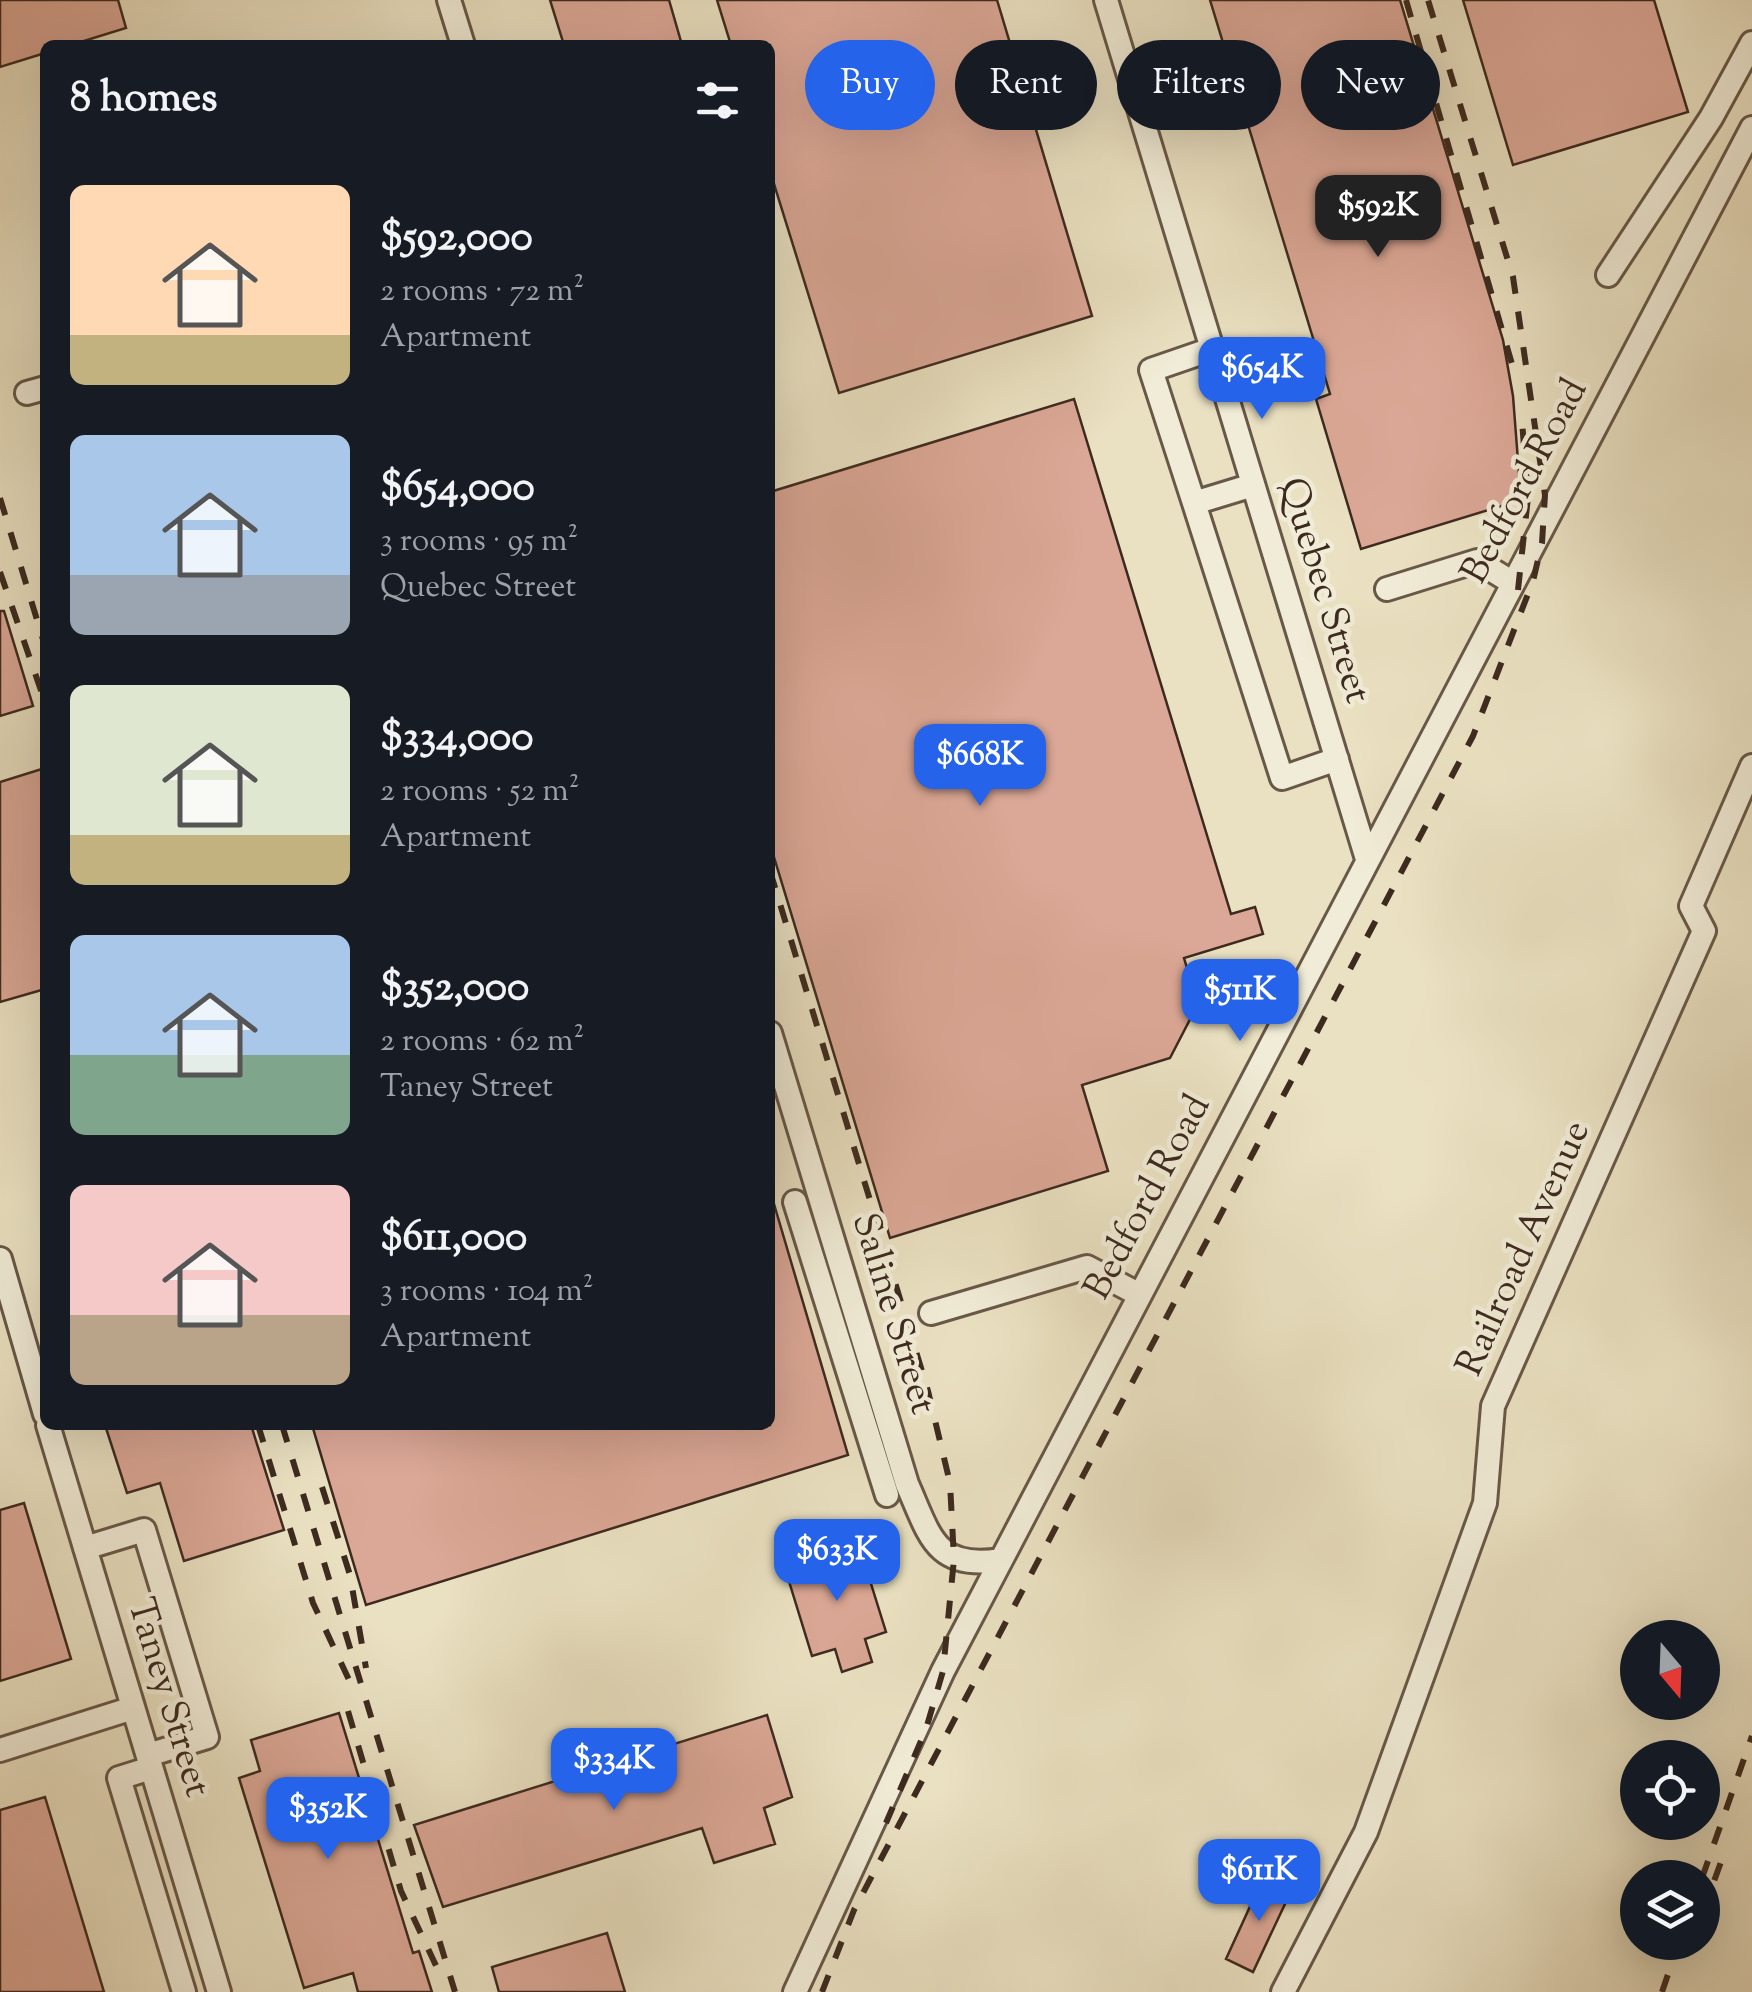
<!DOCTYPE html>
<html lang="en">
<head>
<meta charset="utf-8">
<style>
  body { margin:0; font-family:"Sorts Mill Goudy",serif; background:#20242c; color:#f1f3f6; height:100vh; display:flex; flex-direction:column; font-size:38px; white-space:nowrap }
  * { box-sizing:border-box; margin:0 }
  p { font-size:32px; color:#9ea1a6 }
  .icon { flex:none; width:55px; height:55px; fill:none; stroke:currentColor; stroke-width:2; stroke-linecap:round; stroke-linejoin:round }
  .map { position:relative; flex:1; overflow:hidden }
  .side { position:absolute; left:40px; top:40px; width:735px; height:1390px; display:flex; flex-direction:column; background:#171b24; border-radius:15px; box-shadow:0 10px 40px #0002 }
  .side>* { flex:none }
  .guide { position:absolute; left:805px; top:40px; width:795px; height:90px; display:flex; gap:20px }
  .needle { width:65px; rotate:161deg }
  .fabs { position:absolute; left:1620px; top:1620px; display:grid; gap:20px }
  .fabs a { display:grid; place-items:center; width:100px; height:100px; border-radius:50%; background:#171b24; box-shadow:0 10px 40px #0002; font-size:50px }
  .price { position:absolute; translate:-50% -85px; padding:0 22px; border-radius:20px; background:#2563eb; color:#fff; font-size:32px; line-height:65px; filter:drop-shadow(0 2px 5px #0008) }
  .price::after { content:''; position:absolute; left:50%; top:60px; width:30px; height:22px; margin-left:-15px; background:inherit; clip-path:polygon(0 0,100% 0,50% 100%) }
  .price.selected { background:#222; color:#fff }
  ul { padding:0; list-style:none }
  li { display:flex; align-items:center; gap:30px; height:250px; padding:0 30px }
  li span { display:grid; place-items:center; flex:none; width:280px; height:200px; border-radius:15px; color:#555 }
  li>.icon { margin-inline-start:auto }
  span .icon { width:120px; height:120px; fill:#fffc; stroke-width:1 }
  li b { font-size:42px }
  h2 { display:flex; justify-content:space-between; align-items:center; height:120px; padding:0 30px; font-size:42px }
  .chip { padding:0 35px; border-radius:45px; background:#171b24; box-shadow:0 10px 40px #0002; font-size:35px; line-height:90px }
  .chip.selected { background:#2563eb; color:#fff }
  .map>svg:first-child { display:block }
</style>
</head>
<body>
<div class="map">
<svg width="1752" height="1992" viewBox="0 0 1752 1992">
  <rect width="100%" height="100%" fill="#eae1c2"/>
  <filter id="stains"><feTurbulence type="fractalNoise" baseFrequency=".002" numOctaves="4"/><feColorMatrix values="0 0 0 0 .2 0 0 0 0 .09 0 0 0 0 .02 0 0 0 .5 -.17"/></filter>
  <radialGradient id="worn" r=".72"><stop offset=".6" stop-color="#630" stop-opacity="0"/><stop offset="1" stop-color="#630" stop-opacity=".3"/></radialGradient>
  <!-- building -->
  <path fill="#dba796" stroke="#3d2a1f" stroke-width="2.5" d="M 0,0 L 118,0 L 126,28 L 71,45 L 45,45 L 45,53 L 0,67 Z
    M 550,0 L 669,0 L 682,45 L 564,45 Z
    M 717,0 L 997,0 L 1092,316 L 839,393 L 770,171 L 770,45 L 731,45 Z
    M 1210,0 L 1400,0 L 1503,340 L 1513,396 L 1521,500 L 1361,549 L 1316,399 L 1330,394 Z
    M 1463,0 L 1654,0 L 1688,112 L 1513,165 Z
    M 1074,399 L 1231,914 L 1255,907 L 1263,934 L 1184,958 L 1198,1004 L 1170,1058 L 1082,1085 L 1108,1171 L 890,1238 L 770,844 L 770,492 Z
    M 0,611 L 4,611 L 33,706 L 0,716 Z
    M 45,768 L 45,989 L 0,1002 L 0,782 Z
    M 774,1204 L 848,1455 L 366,1605 L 312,1425 L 770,1425 L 770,1205 Z
    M 105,1425 L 251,1425 L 284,1530 L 184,1561 L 160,1483 L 127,1493 Z
    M 24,1503 L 71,1659 L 0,1681 L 0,1510 Z
    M 858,1542 L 886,1632 L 865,1639 L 872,1662 L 842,1672 L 835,1649 L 812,1656 L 784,1565 Z
    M 339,1713 L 413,1953 L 419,1951 L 432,1992 L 358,1992 L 353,1973 L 304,1988 L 239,1778 L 260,1771 L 251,1740 Z
    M 767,1715 L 792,1797 L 764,1808 L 775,1844 L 714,1863 L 702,1828 L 443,1907 L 414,1825 Z
    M 45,1797 L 104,1992 L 0,1992 L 0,1810 Z
    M 1264,1876 L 1292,1889 L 1253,1972 L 1226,1959 Z
    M 607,1933 L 625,1992 L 499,1992 L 492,1967 Z"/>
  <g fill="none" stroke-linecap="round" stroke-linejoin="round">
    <!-- minor casing -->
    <g stroke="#685848" stroke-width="28">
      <path id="minor" d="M 449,0 L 463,45
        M 1106,0 L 1367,859
        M 1608,275 L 1711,118 L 1752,43
        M 27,393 L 45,388
        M 1253,485 L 1194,503 L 1282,778 L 1337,759
        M 1194,503 L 1151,370 L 1212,349
        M 1387,589 L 1477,561 L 1513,583
        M 770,1033 L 907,1484 C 930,1536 935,1570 1000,1560
        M 795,1202 L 887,1495
        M 0,1259 L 45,1414
        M 931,1313 L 1087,1267 L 1138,1294
        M 48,1425 L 219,1992
        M 85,1548 L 144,1530 L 207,1737 L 148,1755
        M 0,1750 L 133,1708
        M 151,1768 L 119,1778 L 184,1992
        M 795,1992 L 943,1671 L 1752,128
        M 1283,1992 L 1366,1832 L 1485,1503 L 1493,1406 L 1704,931 L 1691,906 L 1752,766"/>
    </g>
    <!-- minor -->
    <use href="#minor" stroke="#f1ecd7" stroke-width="22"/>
    <!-- rail -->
    <path stroke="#3d2a1f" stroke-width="6" stroke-dasharray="18 18" stroke-linecap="butt" d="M 1406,0 L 1514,371
      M 0,498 L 45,646
      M 0,572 L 45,702
      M 1518,590 L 1528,497 L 1522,421
      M 770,871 L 928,1391 L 950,1483 L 954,1559 L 943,1671 L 926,1729 L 886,1823
      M 258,1425 L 313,1603 L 350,1682
      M 282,1425 L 455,1992
      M 322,1487 L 350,1575 L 366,1668
      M 348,1711 L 401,1891 L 438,1970
      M 1702,1878 L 1752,1736
      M 1702,1914 L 1721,1862
      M 822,1992 L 854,1910 L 1473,736 L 1533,581 L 1542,543 L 1545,495 L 1513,277 L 1428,0
      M 1662,1992 L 1679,1942"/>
  </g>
  <g text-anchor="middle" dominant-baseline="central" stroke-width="9" stroke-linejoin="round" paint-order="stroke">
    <!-- street labels -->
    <g font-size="38" fill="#3d2a1f" stroke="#f1ecd7">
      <text transform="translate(1526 482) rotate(-62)">Bedford Road</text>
      <text transform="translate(1323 591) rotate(73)">Quebec Street</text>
      <text transform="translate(1149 1198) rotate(-62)">Bedford Road</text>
      <text transform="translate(1525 1249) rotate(-66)">Railroad Avenue</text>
      <text transform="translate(892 1314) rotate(73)">Saline Street</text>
      <text transform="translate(167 1698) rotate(73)">Taney Street</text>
    </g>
  </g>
  <rect width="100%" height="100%" filter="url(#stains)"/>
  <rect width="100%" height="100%" fill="url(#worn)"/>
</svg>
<div class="fabs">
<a><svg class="needle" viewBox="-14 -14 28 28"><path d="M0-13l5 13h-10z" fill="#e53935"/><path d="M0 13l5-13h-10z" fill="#9ea1a6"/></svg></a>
<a><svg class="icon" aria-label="locate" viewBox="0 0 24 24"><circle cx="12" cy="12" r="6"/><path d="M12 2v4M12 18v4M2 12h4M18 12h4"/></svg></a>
<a><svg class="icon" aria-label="layers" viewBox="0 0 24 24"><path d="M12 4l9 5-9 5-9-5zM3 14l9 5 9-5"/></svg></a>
</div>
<b class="price selected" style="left:1378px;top:260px">$592K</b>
<b class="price" style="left:1262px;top:422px">$654K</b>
<b class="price" style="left:980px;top:809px">$668K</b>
<b class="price" style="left:1240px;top:1044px">$511K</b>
<b class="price" style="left:837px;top:1604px">$633K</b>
<b class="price" style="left:614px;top:1813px">$334K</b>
<b class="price" style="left:328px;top:1862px">$352K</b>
<b class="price" style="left:1259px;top:1924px">$611K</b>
<div class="guide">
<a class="chip selected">Buy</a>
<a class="chip">Rent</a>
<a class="chip">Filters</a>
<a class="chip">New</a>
</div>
<section class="side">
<h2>8 homes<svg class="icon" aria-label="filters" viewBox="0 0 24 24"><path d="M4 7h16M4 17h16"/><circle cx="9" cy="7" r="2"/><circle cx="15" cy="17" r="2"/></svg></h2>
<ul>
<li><span style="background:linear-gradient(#ffd9b3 75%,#c2b280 0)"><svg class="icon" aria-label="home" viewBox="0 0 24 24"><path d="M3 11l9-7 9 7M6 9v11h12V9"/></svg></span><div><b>$592,000</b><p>2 rooms · 72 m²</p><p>Apartment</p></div></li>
<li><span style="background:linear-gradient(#a9c7e8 70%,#9aa5b1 0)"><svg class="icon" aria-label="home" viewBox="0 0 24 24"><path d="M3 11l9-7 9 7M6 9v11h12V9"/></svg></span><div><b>$654,000</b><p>3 rooms · 95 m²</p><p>Quebec Street</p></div></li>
<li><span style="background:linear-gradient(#dfe7d0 75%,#c2b280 0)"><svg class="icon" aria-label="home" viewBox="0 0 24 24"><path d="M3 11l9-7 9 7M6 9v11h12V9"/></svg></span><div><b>$334,000</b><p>2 rooms · 52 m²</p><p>Apartment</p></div></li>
<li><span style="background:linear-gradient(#a9c7e8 60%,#7fa58c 0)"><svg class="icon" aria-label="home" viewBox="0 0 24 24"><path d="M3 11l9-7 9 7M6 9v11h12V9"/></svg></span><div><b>$352,000</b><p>2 rooms · 62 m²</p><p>Taney Street</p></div></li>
<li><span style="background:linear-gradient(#f6c9c9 65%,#b9a48a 0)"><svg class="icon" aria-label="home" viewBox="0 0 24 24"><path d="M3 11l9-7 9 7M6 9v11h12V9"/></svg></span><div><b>$611,000</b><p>3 rooms · 104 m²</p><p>Apartment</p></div></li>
</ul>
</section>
</div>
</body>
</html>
